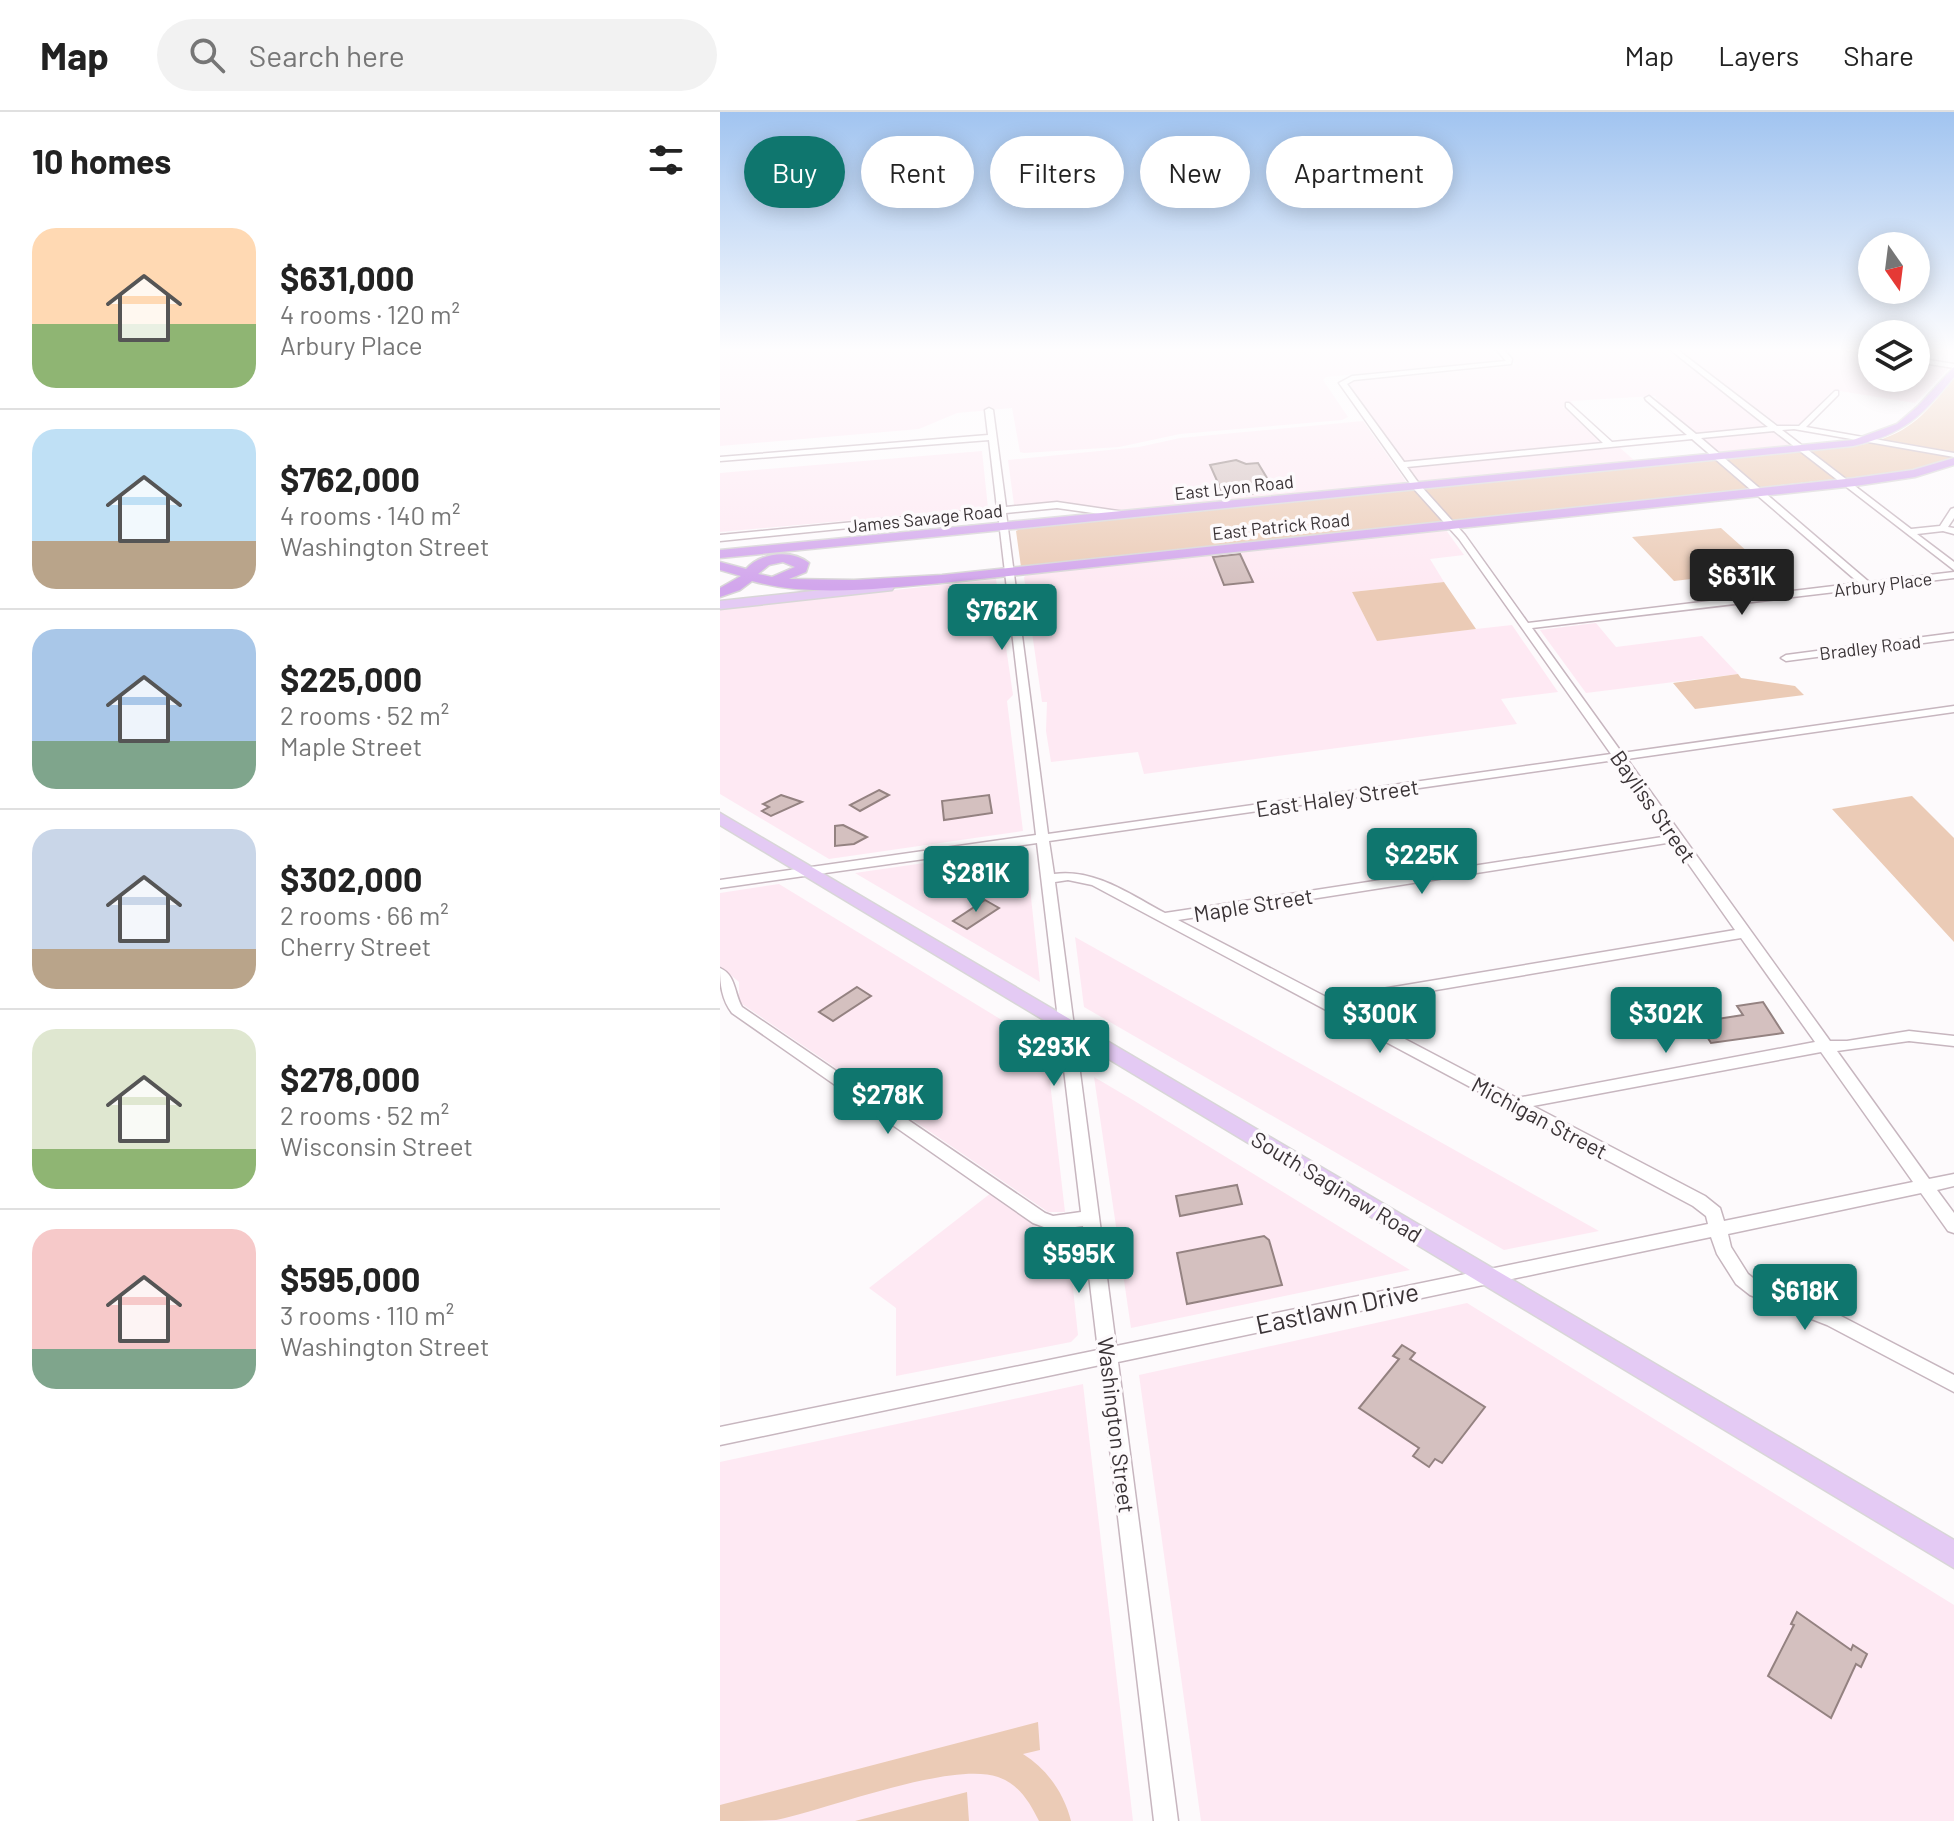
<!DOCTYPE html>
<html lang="en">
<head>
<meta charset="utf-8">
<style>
  body { margin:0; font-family:Barlow,sans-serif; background:#f2f2f2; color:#222; height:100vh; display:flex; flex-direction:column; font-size:30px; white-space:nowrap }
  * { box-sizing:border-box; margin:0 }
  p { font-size:26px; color:#767676 }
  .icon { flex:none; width:44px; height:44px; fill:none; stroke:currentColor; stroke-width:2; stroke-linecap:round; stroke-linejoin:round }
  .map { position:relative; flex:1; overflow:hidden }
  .drawer { display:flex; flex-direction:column; background:#fff; width:720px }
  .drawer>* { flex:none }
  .guide { position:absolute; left:24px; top:24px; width:760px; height:72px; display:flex; gap:16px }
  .needle { width:52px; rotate:166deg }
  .buttons { position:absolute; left:1138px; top:120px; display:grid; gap:16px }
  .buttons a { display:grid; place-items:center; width:72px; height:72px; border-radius:50%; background:#fff; box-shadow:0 4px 20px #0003; font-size:40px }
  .price { position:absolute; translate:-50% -68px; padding:0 18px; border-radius:8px; background:#0f766e; color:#fff; font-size:26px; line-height:52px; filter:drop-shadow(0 2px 4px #0008) }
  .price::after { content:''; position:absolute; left:50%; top:48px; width:24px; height:18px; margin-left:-12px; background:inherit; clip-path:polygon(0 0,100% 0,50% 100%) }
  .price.on { background:#222; color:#fff }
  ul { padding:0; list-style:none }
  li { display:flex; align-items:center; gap:24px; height:200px; padding:0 32px }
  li+li { border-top:2px solid #e0e0e0 }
  li span { display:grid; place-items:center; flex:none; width:224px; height:160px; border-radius:24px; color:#555 }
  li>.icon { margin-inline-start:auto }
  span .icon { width:96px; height:96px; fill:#fffc; stroke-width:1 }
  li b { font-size:34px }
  h2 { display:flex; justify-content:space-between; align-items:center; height:96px; padding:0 32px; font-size:34px }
  .tag { padding:0 28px; border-radius:36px; background:#fff; box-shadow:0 4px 20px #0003; font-size:28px; line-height:72px }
  .tag.on { background:#0f766e; color:#fff }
  header { display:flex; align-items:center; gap:48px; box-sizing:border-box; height:112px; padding:0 40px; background:#fff; border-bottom:2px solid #e0e0e0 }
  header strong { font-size:38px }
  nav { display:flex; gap:44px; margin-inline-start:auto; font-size:28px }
  .search { width:560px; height:72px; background:#f2f2f2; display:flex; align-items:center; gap:20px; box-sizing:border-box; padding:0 28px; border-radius:44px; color:#767676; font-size:30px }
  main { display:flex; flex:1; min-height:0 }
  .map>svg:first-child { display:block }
</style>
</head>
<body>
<header>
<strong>Map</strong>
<div class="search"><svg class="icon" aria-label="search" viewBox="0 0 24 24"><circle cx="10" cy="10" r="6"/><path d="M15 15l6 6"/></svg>Search here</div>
<nav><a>Map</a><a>Layers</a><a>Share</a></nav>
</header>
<main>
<section class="drawer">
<h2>10 homes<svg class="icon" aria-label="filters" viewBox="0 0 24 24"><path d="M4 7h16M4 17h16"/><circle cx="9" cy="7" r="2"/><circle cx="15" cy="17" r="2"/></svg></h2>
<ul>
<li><span style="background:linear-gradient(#ffd9b3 60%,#8fb573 0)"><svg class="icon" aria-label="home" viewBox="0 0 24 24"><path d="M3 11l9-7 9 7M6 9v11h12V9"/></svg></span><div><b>$631,000</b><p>4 rooms · 120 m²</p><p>Arbury Place</p></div></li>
<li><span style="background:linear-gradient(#bfe0f5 70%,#b9a48a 0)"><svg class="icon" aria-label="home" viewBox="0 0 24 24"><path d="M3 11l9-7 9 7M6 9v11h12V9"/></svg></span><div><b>$762,000</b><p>4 rooms · 140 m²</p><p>Washington Street</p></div></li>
<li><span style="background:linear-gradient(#a9c7e8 70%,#7fa58c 0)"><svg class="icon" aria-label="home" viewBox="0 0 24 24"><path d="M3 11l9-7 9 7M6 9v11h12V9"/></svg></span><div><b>$225,000</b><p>2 rooms · 52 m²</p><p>Maple Street</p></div></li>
<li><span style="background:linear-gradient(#c9d6e8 75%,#b9a48a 0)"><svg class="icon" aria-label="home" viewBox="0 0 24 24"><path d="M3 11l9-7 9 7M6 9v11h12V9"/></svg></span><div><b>$302,000</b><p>2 rooms · 66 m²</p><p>Cherry Street</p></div></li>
<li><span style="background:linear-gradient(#dfe7d0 75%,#8fb573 0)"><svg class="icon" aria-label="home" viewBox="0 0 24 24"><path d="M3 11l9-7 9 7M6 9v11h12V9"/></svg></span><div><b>$278,000</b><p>2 rooms · 52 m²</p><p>Wisconsin Street</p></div></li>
<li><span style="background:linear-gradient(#f6c9c9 75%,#7fa58c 0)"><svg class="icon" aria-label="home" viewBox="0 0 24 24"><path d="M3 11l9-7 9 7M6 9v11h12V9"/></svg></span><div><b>$595,000</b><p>3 rooms · 110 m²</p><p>Washington Street</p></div></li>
</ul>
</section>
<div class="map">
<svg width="1234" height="1709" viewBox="0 0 1234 1709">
  <rect width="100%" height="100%" fill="#fdfafc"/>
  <!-- built -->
  <path fill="#fee9f3" d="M 0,236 L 769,236 L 781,248 L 606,265 L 603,268 L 628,305 L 622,308 L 460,322 L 399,335 L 304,341 L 300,340 L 292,296 L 237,301 L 199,317 L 0,334 Z
    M 783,236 L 947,236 L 1047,315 L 976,322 L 937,289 L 935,284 L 851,289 L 854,293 L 842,295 L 851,299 L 883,331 L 898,334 L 916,350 L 706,371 L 698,368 L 627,270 L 784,255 L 795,252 Z
    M 956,236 L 1115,236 L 1152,242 L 1152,266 L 1196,266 L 1196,249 L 1229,256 L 1195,291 L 1113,278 L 1080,312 L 1060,314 Z
    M 643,309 L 687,371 L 396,400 L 378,399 L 342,389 L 294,393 L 288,348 L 419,335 L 460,326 Z
    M 1053,320 L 1072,334 L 1000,341 L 982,326 Z
    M 262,339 L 268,396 L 0,420 L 0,361 Z
    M 726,418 L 744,443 L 710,447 L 724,470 L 632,480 L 657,528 L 792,513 L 838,580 L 781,587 L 797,612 L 424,662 L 418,640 L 331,650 L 326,619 L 327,590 L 322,590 L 304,465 L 307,463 Z
    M 276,467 L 293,583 L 287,589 L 303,719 L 109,747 L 0,682 L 0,497 Z
    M 876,511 L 896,535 L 982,524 L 1018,562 L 866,581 L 820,518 Z
    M 306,738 L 320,870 L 135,761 L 302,737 Z
    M 59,772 L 326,935 L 345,1100 L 328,1100 L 19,890 L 19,870 L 0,854 L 0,781 Z
    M 355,825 L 879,1119 L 784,1138 L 364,895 Z
    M 374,965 L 413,988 L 690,1158 L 411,1216 Z
    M 271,1081 L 349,1139 L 358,1223 L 351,1230 L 176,1264 L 176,1196 L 149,1176 Z
    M 747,1191 L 1234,1493 L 1234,1709 L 481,1709 L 419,1263 Z
    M 363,1272 L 413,1709 L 0,1709 L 0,1350 Z"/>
  <!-- green -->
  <path fill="#ebcbb6" d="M 1234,266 L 1234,346 L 1182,360 L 301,455 L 296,419 L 300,417 L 1146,332 C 1192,320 1205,302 1234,266 Z
    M 1001,416 L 1048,458 L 954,469 L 912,425 Z
    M 724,470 L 756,517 L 657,529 L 632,480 Z
    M 1018,562 L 1021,566 L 1075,574 L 1084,583 L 975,597 L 953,571 Z
    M 1192,684 L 1234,726 L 1234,830 L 1112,697 Z
    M 318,1610 L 320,1638 L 303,1642 C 327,1657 344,1681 351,1709 L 319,1709 C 310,1691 299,1672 278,1665 C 231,1649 109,1697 56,1708 C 38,1709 18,1709 0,1709 L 0,1693 Z
    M 247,1680 L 249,1709 L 135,1709 Z"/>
  <!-- building -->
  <path fill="#d4c0bf" stroke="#948281" stroke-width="2" d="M 516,348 L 526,352 L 538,351 L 550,371 L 540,374 L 541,377 L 530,378 L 532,382 L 521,383 L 519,378 L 502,380 L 490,353 Z
    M 520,442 L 533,470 L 504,473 L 493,445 Z
    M 159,678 L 169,683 L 140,699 L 130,693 Z
    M 61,683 L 82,690 L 51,704 L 42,699 L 49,695 L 43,692 Z
    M 269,683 L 272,701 L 224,708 L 222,689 Z
    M 123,713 L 147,725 L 134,732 L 115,734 L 115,714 Z
    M 265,788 L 279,796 L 247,817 L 233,809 Z
    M 137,875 L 151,884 L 113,909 L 99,900 Z
    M 1043,890 L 1063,921 L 991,931 L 978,910 L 1023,903 L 1017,894 Z
    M 517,1073 L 522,1092 L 460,1104 L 456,1084 Z
    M 544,1124 L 549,1128 L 562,1173 L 467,1192 L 457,1141 Z
    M 682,1233 L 695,1241 L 690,1247 L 765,1295 L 722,1351 L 715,1347 L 709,1355 L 693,1344 L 699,1336 L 639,1296 L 679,1247 L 673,1244 Z
    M 1077,1500 L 1131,1538 L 1133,1533 L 1147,1542 L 1141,1555 L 1136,1552 L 1111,1606 L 1048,1564 L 1074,1513 L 1071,1512 Z"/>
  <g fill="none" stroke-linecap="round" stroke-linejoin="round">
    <!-- minor casing -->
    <g stroke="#c7b6bf" stroke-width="3">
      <path id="minor" d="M 775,236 L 782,236 L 792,247 L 791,252 L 634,268 L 627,272 L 684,350 L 883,331 L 846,295 L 846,291 L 849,291 L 892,330 L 967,323 L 926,288 L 925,286 L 929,284 L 976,322 L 1048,315 L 948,236 L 955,236 L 1057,314 L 1079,314 L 1115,279 L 1118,279 L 1118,283 L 1086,315 L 1234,341 L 1234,345 L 1074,317 L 1062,318 L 1191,417 L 1220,414 L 1231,397 L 1234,396 L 1234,406 L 1228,415 L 1234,416 L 1234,422 L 1223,419 L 1197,422 L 1234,450 L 1234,458 L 1054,319 L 981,326 L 1149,470 L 1234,460 L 1234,466 L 812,516 L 902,641 L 1234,594 L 1234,600 L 907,647 L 1110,929 L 1127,929 L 1189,919 L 1234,924 L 1234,934 L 1189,929 L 1117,939 L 1209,1067 L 1234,1062 L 1234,1074 L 1217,1078 L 1234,1101 L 1234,1121 L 1228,1119 L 1201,1081 L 1008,1122 L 1011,1135 L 1028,1162 L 1042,1173 L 1119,1203 L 1234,1263 L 1234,1280 L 1107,1213 L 1030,1183 L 1016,1172 L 997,1142 L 991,1125 L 398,1250 L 458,1709 L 434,1709 L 380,1253 L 0,1333 L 0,1315 L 378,1238 L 363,1114 L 332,1118 L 313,1111 L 12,901 C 2,888 0,873 0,856 C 16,863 14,881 22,895 L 325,1101 L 333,1104 L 361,1100 L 317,731 L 0,776 L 0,768 L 316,723 L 278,401 L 0,429 L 0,423 L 277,396 L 269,328 L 0,349 L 0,345 L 268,323 L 265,298 L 269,296 L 273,298 L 286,395 L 337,390 L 405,400 L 406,402 L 402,405 L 337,396 L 286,401 L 328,722 L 891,642 L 739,427 L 694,377 L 619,271 L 632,264 L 786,249 ZM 972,327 L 1139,471 L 808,511 L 745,423 L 700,373 L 687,355 ZM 895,648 L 949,724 L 445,801 C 411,783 374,756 334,762 L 329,729 ZM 953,730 L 1015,818 L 608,886 L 458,808 ZM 348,768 L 372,773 L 973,1094 L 986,1104 L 988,1112 L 396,1234 L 335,770 ZM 1021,826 L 1095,930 L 797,986 L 622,894 ZM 1101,940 L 1193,1070 L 1004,1109 L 1000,1096 L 985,1084 L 813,994 Z
        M 1121,236 L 1152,238 L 1152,242 L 1124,238 Z
        M 1196,246 L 1234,252 L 1234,256 L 1196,250 Z
        M 1234,521 L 1234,527 L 1066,549 L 1061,546 L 1066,543 Z"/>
    </g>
    <!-- major casing -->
    <g stroke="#d8d6d7" stroke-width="3">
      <path id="major" d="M 168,471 L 174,475 L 172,478 L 0,497 L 0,489 Z
        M 0,701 L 1234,1428 L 1234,1456 L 0,713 Z"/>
    </g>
    <!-- highway casing -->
    <g stroke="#d8d6d7" stroke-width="3">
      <path id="highway" d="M 1234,255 L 1234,265 C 1202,304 1184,322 1133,334 L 0,446 L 0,438 L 1133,328 L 1177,312 L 1198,294 Z
        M 1234,346 L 1234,353 L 1195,365 L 1135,374 L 222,471 C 161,476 92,486 32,469 L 20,478 L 0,485 L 0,476 L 21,464 L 0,458 L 0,450 L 26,457 C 41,440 72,437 89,451 L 86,460 L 69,467 L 134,468 L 222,463 L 1135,366 L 1193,358 ZM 63,450 L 75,455 L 52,465 L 38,462 L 49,453 Z"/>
    </g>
    <!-- minor -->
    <use href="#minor" fill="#fff" fill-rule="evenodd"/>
    <!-- major -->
    <use href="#major" fill="#e4caf4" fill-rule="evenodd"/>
    <!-- highway -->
    <use href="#highway" fill="#d2a6ec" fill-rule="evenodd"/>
  </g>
  <!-- sky -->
  <linearGradient id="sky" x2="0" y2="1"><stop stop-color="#a1c4f0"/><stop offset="0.5" stop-color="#fefdfe"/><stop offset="1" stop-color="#fefdfe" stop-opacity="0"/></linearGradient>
  <rect width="1234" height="475" fill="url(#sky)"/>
  <g text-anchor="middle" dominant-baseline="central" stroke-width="7" stroke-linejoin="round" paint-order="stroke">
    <!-- far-street labels -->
    <g font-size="18" fill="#3a3336" stroke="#fdfafc">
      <text transform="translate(514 375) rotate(-6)">East Lyon Road</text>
      <text transform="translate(205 406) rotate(-6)">James Savage Road</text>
      <text transform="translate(561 414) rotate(-6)">East Patrick Road</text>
      <text transform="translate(1163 472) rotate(-7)">Arbury Place</text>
      <text transform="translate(1150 535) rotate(-7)">Bradley Road</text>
    </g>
    <!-- street labels -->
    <g font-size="22" fill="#3a3336" stroke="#fdfafc">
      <text transform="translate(617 685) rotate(-8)">East Haley Street</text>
      <text transform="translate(934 694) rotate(55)">Bayliss Street</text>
      <text transform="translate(533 792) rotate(-9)">Maple Street</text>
      <text transform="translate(820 1005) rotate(28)">Michigan Street</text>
      <text transform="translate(617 1074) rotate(31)">South Saginaw Road</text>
      <text transform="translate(397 1313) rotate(83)">Washington Street</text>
    </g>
    <!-- near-street labels -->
    <g font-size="26" fill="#3a3336" stroke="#fdfafc">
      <text transform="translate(617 1195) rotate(-12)">Eastlawn Drive</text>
    </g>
  </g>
</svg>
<div class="buttons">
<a><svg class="needle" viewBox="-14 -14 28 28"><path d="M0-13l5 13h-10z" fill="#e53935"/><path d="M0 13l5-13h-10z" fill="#767676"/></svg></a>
<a><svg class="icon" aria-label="layers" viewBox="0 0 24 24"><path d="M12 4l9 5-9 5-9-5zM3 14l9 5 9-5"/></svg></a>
</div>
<b class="price on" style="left:1022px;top:505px">$631K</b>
<b class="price" style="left:282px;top:540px">$762K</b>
<b class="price" style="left:702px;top:784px">$225K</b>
<b class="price" style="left:256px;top:802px">$281K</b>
<b class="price" style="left:660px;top:943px">$300K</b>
<b class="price" style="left:946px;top:943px">$302K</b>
<b class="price" style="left:334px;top:976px">$293K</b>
<b class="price" style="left:168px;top:1024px">$278K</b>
<b class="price" style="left:359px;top:1183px">$595K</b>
<b class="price" style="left:1085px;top:1220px">$618K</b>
<div class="guide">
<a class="tag on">Buy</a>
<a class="tag">Rent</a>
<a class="tag">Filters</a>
<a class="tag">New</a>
<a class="tag">Apartment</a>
</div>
</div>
</main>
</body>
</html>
